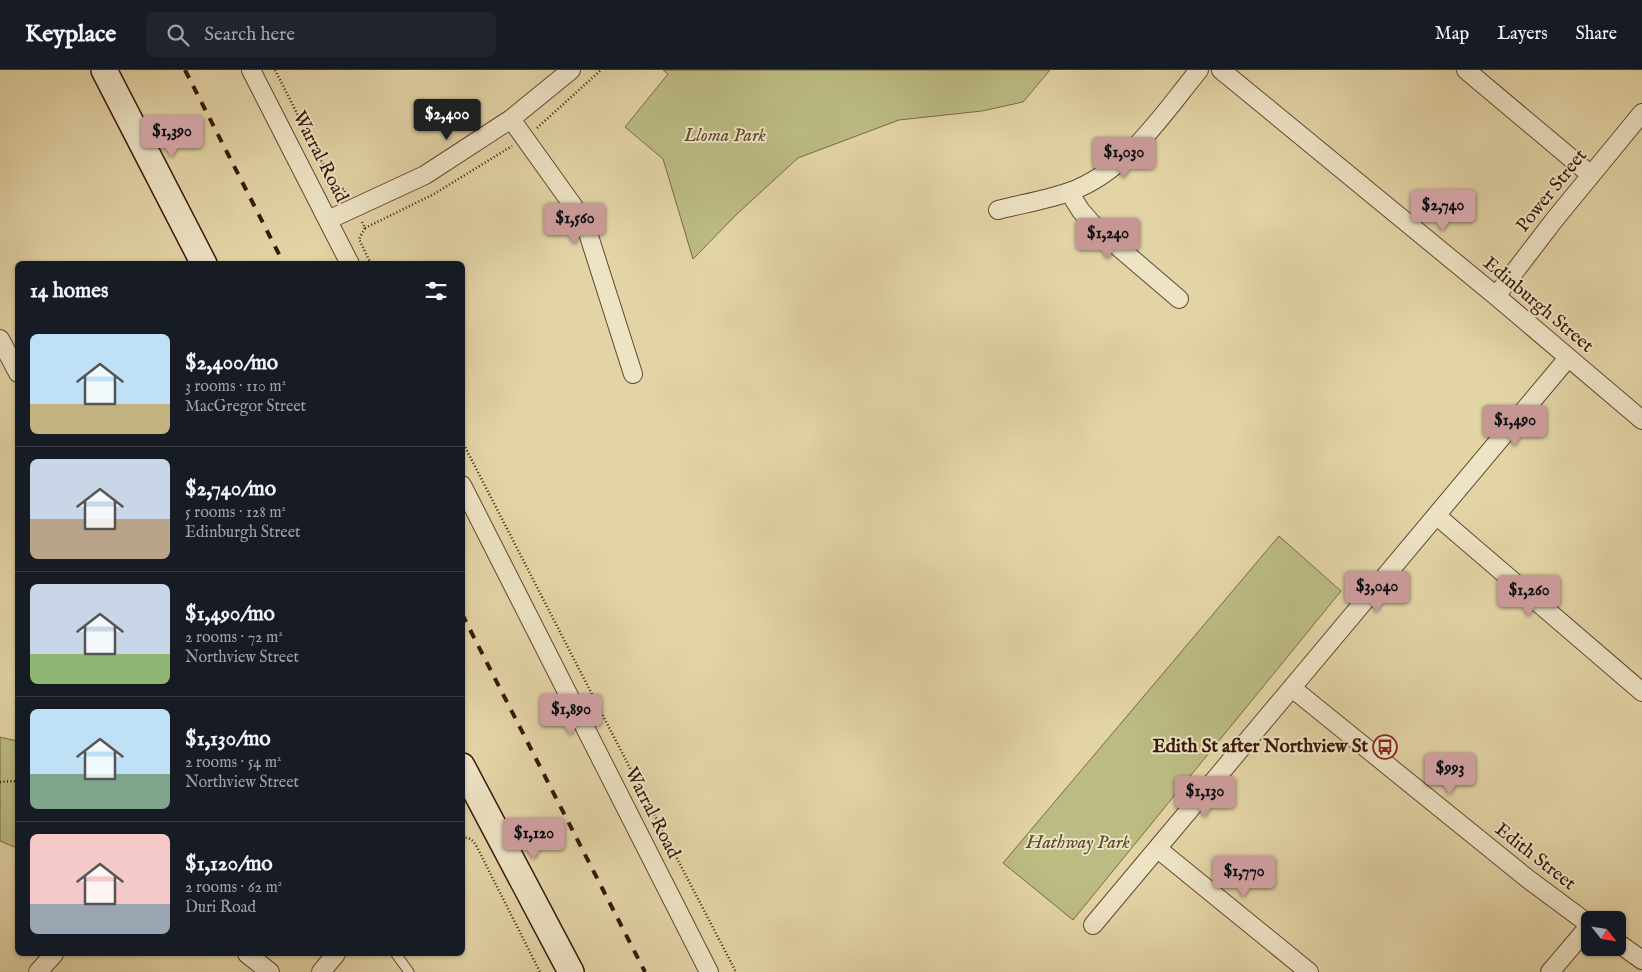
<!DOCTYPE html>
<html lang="en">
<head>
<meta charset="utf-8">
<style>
  body { margin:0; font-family:"IM FELL English",serif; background:#20242c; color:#f1f3f6; height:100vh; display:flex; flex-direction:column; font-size:19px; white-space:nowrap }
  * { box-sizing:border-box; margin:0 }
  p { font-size:16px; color:#9ea1a6 }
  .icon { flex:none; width:28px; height:28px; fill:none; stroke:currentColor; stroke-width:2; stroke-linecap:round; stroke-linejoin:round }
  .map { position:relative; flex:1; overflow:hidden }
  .panel { position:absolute; left:15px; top:191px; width:450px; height:695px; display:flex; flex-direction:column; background:#171b24; border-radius:8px; box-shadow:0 1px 4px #0004 }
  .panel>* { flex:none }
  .needle { width:32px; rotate:120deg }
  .buttons { position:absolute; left:1581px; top:841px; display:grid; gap:10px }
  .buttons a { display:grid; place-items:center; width:45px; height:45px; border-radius:8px; background:#171b24; box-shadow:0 1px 4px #0004; font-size:25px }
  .price { position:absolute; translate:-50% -42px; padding:0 11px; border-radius:5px; background:#c59692; color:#111; font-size:16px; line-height:32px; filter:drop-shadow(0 1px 2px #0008) }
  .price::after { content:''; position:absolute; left:50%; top:30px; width:15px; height:11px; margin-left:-8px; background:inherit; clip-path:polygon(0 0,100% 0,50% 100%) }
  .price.selected { background:#222; color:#fff }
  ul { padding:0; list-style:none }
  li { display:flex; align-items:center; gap:15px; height:125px; padding:0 15px }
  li+li { border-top:1px solid #363941 }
  li span { display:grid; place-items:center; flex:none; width:140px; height:100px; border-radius:8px; color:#555 }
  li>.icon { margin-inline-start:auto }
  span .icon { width:60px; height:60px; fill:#fffc; stroke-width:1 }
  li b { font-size:21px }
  h2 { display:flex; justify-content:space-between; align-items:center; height:60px; padding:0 15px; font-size:21px }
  header { display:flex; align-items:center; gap:30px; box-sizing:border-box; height:70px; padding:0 25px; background:#171b24; border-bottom:1px solid #363941 }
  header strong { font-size:24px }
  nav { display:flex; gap:28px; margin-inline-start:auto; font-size:18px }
  .search { width:350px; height:45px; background:#20242c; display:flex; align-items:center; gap:12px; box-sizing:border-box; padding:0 18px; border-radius:8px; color:#9ea1a6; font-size:19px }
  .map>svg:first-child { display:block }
</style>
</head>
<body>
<header>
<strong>Keyplace</strong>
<div class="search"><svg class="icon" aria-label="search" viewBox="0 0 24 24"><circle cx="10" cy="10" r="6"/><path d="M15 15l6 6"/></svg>Search here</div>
<nav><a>Map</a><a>Layers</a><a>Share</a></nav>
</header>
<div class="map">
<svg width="1642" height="902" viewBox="0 0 1642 902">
  <rect width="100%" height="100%" fill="#e3d4a6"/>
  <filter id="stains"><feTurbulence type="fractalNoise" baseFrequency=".004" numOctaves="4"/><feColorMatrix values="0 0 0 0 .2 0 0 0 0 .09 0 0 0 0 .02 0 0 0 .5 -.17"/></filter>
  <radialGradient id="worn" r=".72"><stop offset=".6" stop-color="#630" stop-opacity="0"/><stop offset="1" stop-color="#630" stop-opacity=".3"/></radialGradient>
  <!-- green -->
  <path fill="#bbbb82" stroke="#7a6a45" d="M 663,0 L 1050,0 L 1023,32 L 982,41 L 899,50 L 798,88 L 738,143 L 693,189 L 663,89 L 625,57 L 668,4 Z
    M 1279,466 L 1341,521 L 1073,850 L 1003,793 Z
    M 0,667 L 17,671 L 17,778 L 0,771 Z"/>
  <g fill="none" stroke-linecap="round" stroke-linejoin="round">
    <!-- lane casing -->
    <g stroke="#634730" stroke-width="11">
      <path id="lane" d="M 396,884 L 409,902"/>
    </g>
    <!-- street casing -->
    <g stroke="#634730" stroke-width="20">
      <path id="street" d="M 251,0 L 350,194
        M 1221,0 L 1496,226 L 1642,350
        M 1466,0 L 1591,105
        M 511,49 L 574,137 L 588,163 L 633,304
        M 1069,122 L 1081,141 L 1096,158 L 1179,229
        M 998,140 C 1021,134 1046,130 1069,122 C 1126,102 1162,45 1199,0
        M 328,150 L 425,105 L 511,49 L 571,0
        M 1496,226 L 1555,149 L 1642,43
        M 0,269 L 18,303
        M 462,415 L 709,902
        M 1437,446 L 1642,622
        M 1292,618 L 1528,809 L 1590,855
        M 1158,779 L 1309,902
        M 1093,855 L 1568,288
        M 1618,873 L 1642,890
        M 247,884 L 270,902
        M 38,902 L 54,884
        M 321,902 L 336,884
        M 1550,902 L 1590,855"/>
    </g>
    <!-- secondary casing -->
    <g stroke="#381808" stroke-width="28">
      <path id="secondary" d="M 104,0 L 204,194
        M 462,696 L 571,902"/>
    </g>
    <!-- path -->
    <path stroke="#381808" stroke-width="2.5" stroke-dasharray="1 2.5" stroke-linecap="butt" d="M 275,0 L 335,118 L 344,119 L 346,124
      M 537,58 L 601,0
      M 362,152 L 365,158 L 359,169 L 371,194
      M 365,158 L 434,124 L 512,76
      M 462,371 L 616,671 L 736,902
      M 0,712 L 18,711
      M 462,768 C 470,767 473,770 477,777 L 540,902"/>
    <!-- lane -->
    <use href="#lane" stroke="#ede3c5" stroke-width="9"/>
    <!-- street -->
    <use href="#street" stroke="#ede3c5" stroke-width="18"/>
    <!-- secondary -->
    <use href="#secondary" stroke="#ede3c5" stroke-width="25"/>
    <!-- rail -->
    <path stroke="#381808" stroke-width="4" stroke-dasharray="9 9" stroke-linecap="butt" d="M 185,0 L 284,194
      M 462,544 L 645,902"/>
  </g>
  <!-- icons -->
  <defs>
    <g id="bus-ring" transform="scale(1.25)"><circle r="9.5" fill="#ede3c5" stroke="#8f2418" stroke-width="1.5"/><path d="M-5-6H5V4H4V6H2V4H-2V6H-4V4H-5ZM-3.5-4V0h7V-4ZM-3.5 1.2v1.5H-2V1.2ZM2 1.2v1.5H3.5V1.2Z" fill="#8f2418"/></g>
  </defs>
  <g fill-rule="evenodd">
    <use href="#bus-ring" x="1385" y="677"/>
  </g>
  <g text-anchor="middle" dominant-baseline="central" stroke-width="4" stroke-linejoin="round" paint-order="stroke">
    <!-- park labels -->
    <g font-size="19" font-style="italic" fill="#5f492d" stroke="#ede3c5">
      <text x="725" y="66">Lloma Park</text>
      <text x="1078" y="773">Hathway Park</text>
    </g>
    <!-- street labels -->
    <g font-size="19" fill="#381808" stroke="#ede3c5">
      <text transform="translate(320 87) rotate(63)">Warral Road</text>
      <text transform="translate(1552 121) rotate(-51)">Power Street</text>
      <text transform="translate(1538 235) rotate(40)">Edinburgh Street</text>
      <text transform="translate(652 743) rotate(63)">Warral Road</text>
      <text transform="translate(1535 787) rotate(38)">Edith Street</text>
    </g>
    <!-- poi labels -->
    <g font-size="19" font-weight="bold" fill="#381808" stroke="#ede3c5" text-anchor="end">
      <text x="1368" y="677">Edith St after Northview St</text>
    </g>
  </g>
  <rect width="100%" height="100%" filter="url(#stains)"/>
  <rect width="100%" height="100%" fill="url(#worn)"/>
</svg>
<div class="buttons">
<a><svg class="needle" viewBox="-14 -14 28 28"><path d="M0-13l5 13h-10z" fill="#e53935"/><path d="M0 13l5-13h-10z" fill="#9ea1a6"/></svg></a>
</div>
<b class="price selected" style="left:447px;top:71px">$2,400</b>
<b class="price" style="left:172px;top:88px">$1,390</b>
<b class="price" style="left:1124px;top:109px">$1,030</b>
<b class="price" style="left:1443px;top:162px">$2,740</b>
<b class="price" style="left:575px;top:175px">$1,560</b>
<b class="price" style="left:1108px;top:190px">$1,240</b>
<b class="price" style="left:1515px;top:377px">$1,490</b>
<b class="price" style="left:1377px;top:543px">$3,040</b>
<b class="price" style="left:1529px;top:547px">$1,260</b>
<b class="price" style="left:571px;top:666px">$1,890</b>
<b class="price" style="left:1450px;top:725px">$993</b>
<b class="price" style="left:1205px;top:748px">$1,130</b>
<b class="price" style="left:534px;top:790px">$1,120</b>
<b class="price" style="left:1244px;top:828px">$1,770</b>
<section class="panel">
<h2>14 homes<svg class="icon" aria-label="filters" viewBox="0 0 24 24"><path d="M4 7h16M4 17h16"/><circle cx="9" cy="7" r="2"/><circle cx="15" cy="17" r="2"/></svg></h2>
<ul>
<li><span style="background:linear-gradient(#bfe0f5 70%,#c2b280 0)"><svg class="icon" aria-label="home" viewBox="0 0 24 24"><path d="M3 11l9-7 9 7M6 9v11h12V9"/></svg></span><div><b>$2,400/mo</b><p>3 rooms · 110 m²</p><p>MacGregor Street</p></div></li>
<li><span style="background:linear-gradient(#c9d6e8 60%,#b9a48a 0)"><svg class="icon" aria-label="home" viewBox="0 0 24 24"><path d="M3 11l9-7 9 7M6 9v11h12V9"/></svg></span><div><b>$2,740/mo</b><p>5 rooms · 128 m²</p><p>Edinburgh Street</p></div></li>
<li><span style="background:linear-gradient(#c9d6e8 70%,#8fb573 0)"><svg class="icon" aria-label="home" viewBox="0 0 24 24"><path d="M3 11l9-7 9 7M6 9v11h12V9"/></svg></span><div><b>$1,490/mo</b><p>2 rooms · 72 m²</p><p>Northview Street</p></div></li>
<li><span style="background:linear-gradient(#bfe0f5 65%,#7fa58c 0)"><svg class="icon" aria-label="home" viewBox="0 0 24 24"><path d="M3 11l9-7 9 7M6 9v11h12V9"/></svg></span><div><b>$1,130/mo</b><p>2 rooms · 54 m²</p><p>Northview Street</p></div></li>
<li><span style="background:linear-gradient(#f6c9c9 70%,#9aa5b1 0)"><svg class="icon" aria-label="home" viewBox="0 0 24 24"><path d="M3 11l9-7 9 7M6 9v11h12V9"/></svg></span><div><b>$1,120/mo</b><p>2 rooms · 62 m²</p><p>Duri Road</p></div></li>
</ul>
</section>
</div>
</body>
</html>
